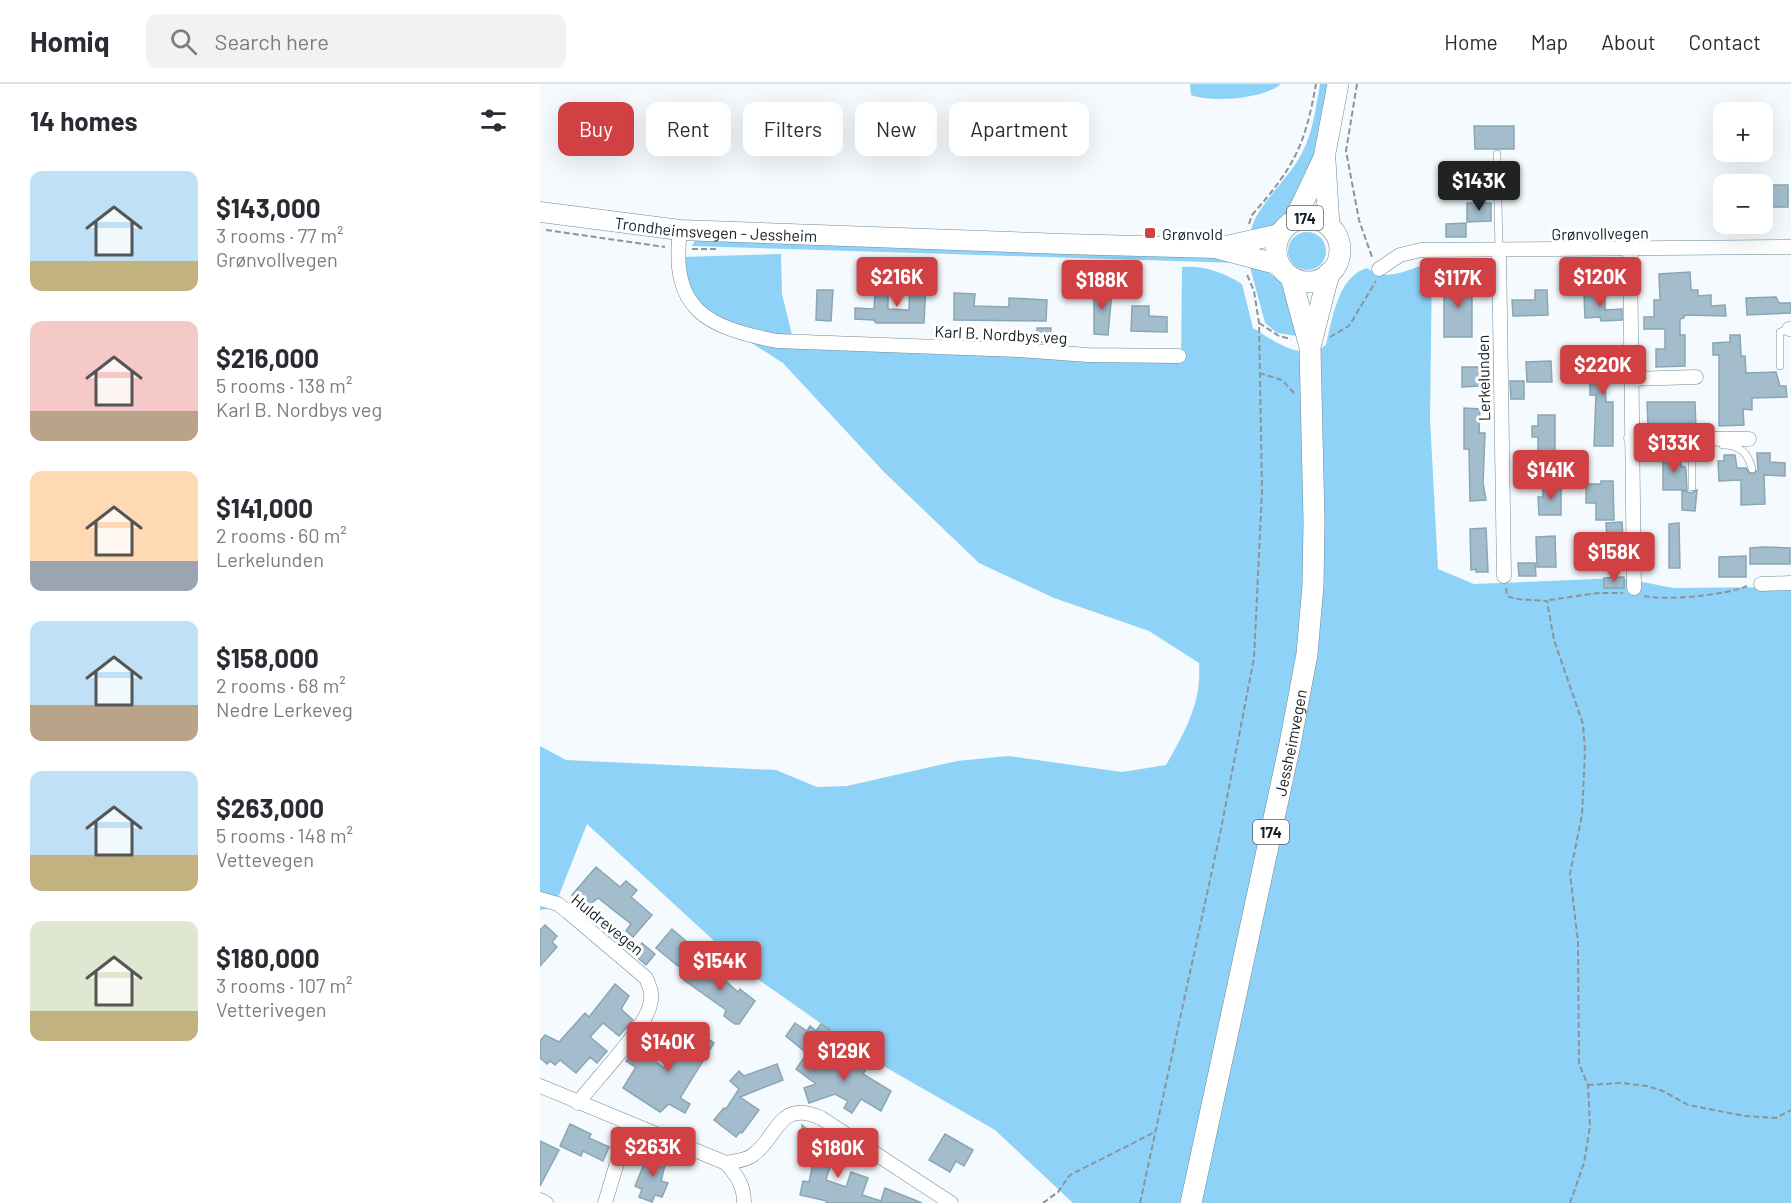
<!DOCTYPE html>
<html lang="en">
<head>
<meta charset="utf-8">
<style>
  body { margin:0; font-family:Barlow,sans-serif; background:#f2f2f3; color:#2b2b33; height:100vh; display:flex; flex-direction:column; font-size:22px; white-space:nowrap }
  * { box-sizing:border-box; margin:0 }
  p { font-size:20px; color:#7c7c81 }
  .icon { flex:none; width:33px; height:33px; fill:none; stroke:currentColor; stroke-width:2; stroke-linecap:round; stroke-linejoin:round }
  .map { position:relative; flex:1; overflow:hidden }
  .sheet { display:flex; flex-direction:column; background:#fff; width:540px }
  .sheet>* { flex:none }
  .guide { position:absolute; left:18px; top:18px; width:570px; height:54px; display:flex; gap:12px }
  .buttons { position:absolute; left:1173px; top:18px; display:grid; gap:12px }
  .buttons a { display:grid; place-items:center; width:60px; height:60px; border-radius:12px; background:#fff; box-shadow:0 6px 24px #0002; font-size:30px }
  .price { position:absolute; translate:-50% -51px; padding:0 14px; border-radius:6px; background:#d14144; color:#fff; font-size:20px; line-height:39px; filter:drop-shadow(0 2px 3px #0008) }
  .price::after { content:''; position:absolute; left:50%; top:36px; width:18px; height:14px; margin-left:-9px; background:inherit; clip-path:polygon(0 0,100% 0,50% 100%) }
  .price.current { background:#222; color:#fff }
  ul { padding:0; list-style:none }
  li { display:flex; align-items:center; gap:18px; height:150px; padding:0 30px }
  li span { display:grid; place-items:center; flex:none; width:168px; height:120px; border-radius:12px; color:#555 }
  li>.icon { margin-inline-start:auto }
  span .icon { width:72px; height:72px; fill:#fffc; stroke-width:1 }
  li b { font-size:26px }
  h2 { display:flex; justify-content:space-between; align-items:center; height:72px; padding:0 30px; font-size:26px }
  .chip { padding:0 21px; border-radius:12px; background:#fff; box-shadow:0 6px 24px #0002; font-size:21px; line-height:54px }
  .chip.current { background:#d14144; color:#fff }
  header { display:flex; align-items:center; gap:36px; box-sizing:border-box; height:84px; padding:0 30px; background:#fff; border-bottom:2px solid #e1e1e2 }
  header strong { font-size:28px }
  nav { display:flex; gap:33px; margin-inline-start:auto; font-size:21px }
  .search { width:420px; height:54px; background:#f2f2f3; display:flex; align-items:center; gap:15px; box-sizing:border-box; padding:0 21px; border-radius:12px; color:#7c7c81; font-size:22px }
  main { display:flex; flex:1; min-height:0 }
  .map>svg:first-child { display:block }
</style>
</head>
<body>
<header>
<strong>Homiq</strong>
<div class="search"><svg class="icon" aria-label="search" viewBox="0 0 24 24"><circle cx="10" cy="10" r="6"/><path d="M15 15l6 6"/></svg>Search here</div>
<nav><a>Home</a><a>Map</a><a>About</a><a>Contact</a></nav>
</header>
<main>
<section class="sheet">
<h2>14 homes<svg class="icon" aria-label="filters" viewBox="0 0 24 24"><path d="M4 7h16M4 17h16"/><circle cx="9" cy="7" r="2"/><circle cx="15" cy="17" r="2"/></svg></h2>
<ul>
<li><span style="background:linear-gradient(#bfe0f5 75%,#c2b280 0)"><svg class="icon" aria-label="home" viewBox="0 0 24 24"><path d="M3 11l9-7 9 7M6 9v11h12V9"/></svg></span><div><b>$143,000</b><p>3 rooms · 77 m²</p><p>Grønvollvegen</p></div></li>
<li><span style="background:linear-gradient(#f6c9c9 75%,#b9a48a 0)"><svg class="icon" aria-label="home" viewBox="0 0 24 24"><path d="M3 11l9-7 9 7M6 9v11h12V9"/></svg></span><div><b>$216,000</b><p>5 rooms · 138 m²</p><p>Karl B. Nordbys veg</p></div></li>
<li><span style="background:linear-gradient(#ffd9b3 75%,#9aa5b1 0)"><svg class="icon" aria-label="home" viewBox="0 0 24 24"><path d="M3 11l9-7 9 7M6 9v11h12V9"/></svg></span><div><b>$141,000</b><p>2 rooms · 60 m²</p><p>Lerkelunden</p></div></li>
<li><span style="background:linear-gradient(#bfe0f5 70%,#b9a48a 0)"><svg class="icon" aria-label="home" viewBox="0 0 24 24"><path d="M3 11l9-7 9 7M6 9v11h12V9"/></svg></span><div><b>$158,000</b><p>2 rooms · 68 m²</p><p>Nedre Lerkeveg</p></div></li>
<li><span style="background:linear-gradient(#bfe0f5 70%,#c2b280 0)"><svg class="icon" aria-label="home" viewBox="0 0 24 24"><path d="M3 11l9-7 9 7M6 9v11h12V9"/></svg></span><div><b>$263,000</b><p>5 rooms · 148 m²</p><p>Vettevegen</p></div></li>
<li><span style="background:linear-gradient(#dfe7d0 75%,#c2b280 0)"><svg class="icon" aria-label="home" viewBox="0 0 24 24"><path d="M3 11l9-7 9 7M6 9v11h12V9"/></svg></span><div><b>$180,000</b><p>3 rooms · 107 m²</p><p>Vetterivegen</p></div></li>
</ul>
</section>
<div class="map">
<svg width="1251" height="1119" viewBox="0 0 1251 1119">
  <rect width="100%" height="100%" fill="#f4fafd"/>
  <!-- green -->
  <path fill="#8fd2f7" d="M 650,0 L 741,0 C 723,15 673,19 651,11 Z
    M 780,0 L 788,0 C 780,42 772,120 731,143 C 725,147 717,149 710,151 C 714,122 748,97 762,69 C 773,48 776,23 780,0 Z
    M748 167a19 19 0 1 1 38 0a19 19 0 1 1-38 0Z
    M 155,156 L 666,172 L 699,179 L 152,162 Z
    M 241,170 L 242,210 L 255,263 C 384,268 512,276 641,278 L 642,183 C 664,181 683,188 702,200 L 713,244 C 734,257 761,278 786,261 C 792,236 798,192 827,184 C 850,200 869,183 892,179 L 890,335 L 898,485 L 934,500 L 1081,494 L 1134,504 L 1251,503 L 1251,1119 L 533,1119 L 455,1046 L 333,976 L 209,889 L 47,740 L 14,824 L 0,826 L 0,662 L 26,676 L 236,686 L 277,703 L 307,702 L 417,677 L 468,672 L 582,688 L 626,681 C 645,648 662,618 659,579 L 609,547 L 514,514 L 439,479 L 344,388 L 243,279 L 185,242 L 145,207 L 141,173 Z
    M 709,179 C 753,198 748,208 757,252 L 737,249 L 725,239 Z"/>
  <!-- building -->
  <path fill="#a3bdcd" stroke="#8aa5b4" stroke-width="1.5" d="M 934,42 L 974,42 L 974,65 L 935,65 Z
    M 1222,101 L 1248,101 L 1248,123 L 1229,123 L 1229,120 L 1222,120 Z
    M 927,119 L 951,119 L 951,137 L 927,138 Z
    M 926,139 L 926,153 L 906,153 L 906,140 Z
    M 1150,188 L 1151,206 L 1158,206 L 1158,212 L 1171,211 L 1171,222 L 1185,221 L 1186,232 L 1144,231 L 1144,234 L 1140,235 L 1140,251 L 1145,251 L 1145,282 L 1116,283 L 1116,265 L 1125,265 L 1125,245 L 1104,245 L 1104,233 L 1114,233 L 1114,216 L 1120,216 L 1119,190 Z
    M 904,197 L 932,199 L 932,253 L 904,253 Z
    M 370,198 L 386,199 L 384,239 L 336,239 L 334,236 L 315,235 L 315,224 L 334,225 L 335,210 L 348,210 L 348,225 L 369,226 Z
    M 554,205 L 572,206 L 568,251 L 554,250 Z
    M 277,206 L 293,206 L 291,237 L 276,236 Z
    M 995,206 L 1007,206 L 1008,231 L 973,232 L 972,216 L 995,216 Z
    M 414,209 L 435,210 L 434,222 L 469,223 L 469,214 L 507,216 L 506,237 L 414,236 Z
    M 1044,210 L 1065,210 L 1065,226 L 1082,225 L 1082,236 L 1061,237 L 1060,233 L 1045,234 Z
    M 1236,213 L 1239,219 L 1251,219 L 1251,229 L 1207,231 L 1206,214 Z
    M 592,222 L 609,222 L 609,232 L 627,233 L 627,248 L 591,247 Z
    M 497,244 L 511,244 L 510,259 L 497,258 Z
    M 1190,251 L 1200,251 L 1201,272 L 1205,272 L 1206,289 L 1236,288 L 1240,302 L 1246,302 L 1247,313 L 1212,314 L 1212,326 L 1203,325 L 1204,341 L 1179,342 L 1179,271 L 1173,271 L 1173,259 L 1190,258 Z
    M 1071,263 L 1071,280 L 1077,280 L 1077,292 L 1071,292 L 1071,298 L 1065,298 L 1066,318 L 1073,318 L 1073,362 L 1054,362 L 1056,311 L 1050,311 L 1050,296 L 1054,296 L 1053,264 Z
    M 1011,277 L 1012,298 L 987,298 L 986,278 Z
    M 922,283 L 939,283 L 939,302 L 922,303 Z
    M 970,297 L 984,297 L 984,315 L 971,315 Z
    M 1107,318 L 1155,318 L 1156,345 L 1141,345 L 1140,341 L 1108,342 Z
    M 924,324 L 940,325 L 939,349 L 945,349 L 943,399 L 946,416 L 930,417 L 929,365 L 924,365 Z
    M 998,331 L 1015,331 L 1015,373 L 998,373 L 998,353 L 992,353 L 992,342 L 998,342 Z
    M 1217,369 L 1230,369 L 1230,378 L 1245,379 L 1245,392 L 1224,391 L 1225,420 L 1201,421 L 1201,396 L 1179,397 L 1178,377 L 1184,377 L 1184,371 L 1195,371 L 1197,384 L 1206,384 L 1209,389 L 1213,390 L 1218,386 Z
    M 1123,372 L 1141,372 L 1141,382 L 1145,383 L 1146,386 L 1147,406 L 1123,406 Z
    M 978,380 L 995,380 L 995,393 L 978,393 Z
    M 1061,397 L 1073,397 L 1074,436 L 1056,436 L 1056,419 L 1046,419 L 1046,400 L 1061,400 Z
    M 1003,401 L 1021,401 L 1021,431 L 999,431 L 998,413 L 1003,413 Z
    M 1142,406 L 1151,409 L 1157,406 L 1155,427 L 1142,426 Z
    M 1082,438 L 1083,454 L 1067,454 L 1066,439 Z
    M 1139,439 L 1140,484 L 1129,484 L 1129,440 Z
    M 946,444 L 948,488 L 936,488 L 936,485 L 931,486 L 930,445 Z
    M 1015,452 L 1016,483 L 997,483 L 996,453 Z
    M 1070,457 L 1071,484 L 1046,485 L 1045,470 L 1055,470 L 1054,458 Z
    M 1224,463 L 1250,464 L 1250,480 L 1210,480 L 1210,464 Z
    M 1206,472 L 1206,493 L 1179,493 L 1179,473 Z
    M 978,479 L 995,479 L 996,492 L 979,492 Z
    M 1084,493 L 1084,504 L 1064,504 L 1064,494 Z
    M 56,783 L 80,803 L 86,797 L 97,806 L 91,813 L 112,831 L 93,853 L 86,847 L 91,840 L 58,814 L 47,823 L 32,811 Z
    M 5,841 L 17,852 L 12,858 L 17,863 L 0,882 L 0,846 Z
    M 132,845 L 146,857 L 139,866 L 147,873 L 138,882 L 116,864 Z
    M 102,859 L 115,870 L 106,881 L 93,870 Z
    M 159,874 L 198,908 L 200,905 L 215,917 L 199,940 L 195,940 L 184,932 L 186,926 L 144,896 Z
    M 75,900 L 89,912 L 81,925 L 93,936 L 79,952 L 63,939 L 50,953 L 67,967 L 57,979 L 50,973 L 36,989 L 20,976 L 15,981 L 10,977 L 7,980 L 0,974 L 0,957 L 5,951 L 19,958 L 45,929 L 49,933 Z
    M 255,939 L 267,947 L 270,942 L 276,947 L 281,940 L 290,946 L 274,975 L 246,952 Z
    M 153,944 L 169,951 L 167,954 L 174,959 L 140,1014 L 150,1020 L 145,1029 L 129,1020 L 120,1028 L 83,1004 L 96,983 L 86,977 L 96,962 L 124,984 L 130,973 L 134,976 Z
    M 306,964 L 330,978 L 323,990 L 351,1007 L 341,1027 L 321,1015 L 312,1029 L 304,1024 L 308,1017 L 295,1010 L 269,1019 L 264,1004 L 276,1000 L 256,985 L 266,971 L 292,986 Z
    M 237,980 L 243,996 L 200,1013 L 219,1026 L 202,1049 L 200,1048 L 196,1053 L 174,1036 L 184,1024 L 186,1025 L 199,1005 L 190,997 L 199,987 L 204,992 Z
    M 30,1040 L 51,1050 L 49,1054 L 69,1063 L 63,1077 L 43,1067 L 41,1072 L 20,1062 Z
    M 262,1041 L 287,1062 L 289,1061 L 293,1073 L 286,1096 L 306,1103 L 311,1088 L 328,1094 L 322,1111 L 341,1117 L 345,1104 L 382,1119 L 286,1119 L 287,1117 L 260,1111 L 263,1097 L 269,1098 L 273,1079 L 270,1069 L 263,1063 Z
    M 405,1050 L 433,1066 L 424,1082 L 416,1077 L 410,1088 L 389,1076 Z
    M 0,1057 L 19,1066 L 0,1102 Z
    M 115,1068 L 127,1073 L 121,1097 L 128,1099 L 122,1113 L 115,1111 L 112,1118 L 99,1113 L 102,1105 L 95,1102 L 104,1080 L 109,1082 Z"/>
  <g fill="none" stroke-linecap="round" stroke-linejoin="round">
    <!-- service casing -->
    <g stroke="#708a99" stroke-width="8">
      <path id="service" d="M 957,70 L 959,167
        M 1240,282 L 1240,248 L 1249,245
        M 1146,354 L 1152,378 L 1152,403
        M 1183,361 C 1200,361 1208,369 1212,385"/>
    </g>
    <!-- minor casing -->
    <g stroke="#708a99" stroke-width="15">
      <path id="minor" d="M 140,146 C 130,226 166,243 237,257 L 479,266 L 548,271 L 639,272
        M 1090,165 L 1094,504
        M 959,167 L 964,492
        M 839,185 L 860,171 L 881,166 L 1251,163
        M 1249,245 L 1251,245
        M 1090,295 L 1156,293
        M 1091,354 L 1209,355
        M 1221,500 L 1251,499
        M 0,815 L 18,820 L 28,828 L 106,894 C 110,903 113,911 110,921 C 105,945 55,996 38,1019
        M 0,1002 L 186,1079 C 197,1092 204,1101 204,1119
        M 186,1079 C 195,1077 205,1077 213,1071 C 239,1052 238,1015 281,1034 L 411,1119
        M 0,1116 L 6,1119
        M 65,1119 L 89,1039"/>
    </g>
    <!-- secondary casing -->
    <g stroke="#708a99" stroke-width="21">
      <g id="secondary">
        <path id="s1" d="M 0,128 L 140,146 L 523,160 L 677,164 L 740,150"/>
        <path d="M 679,165 L 740,181"/>
      </g>
    </g>
    <!-- primary casing -->
    <g stroke="#708a99" stroke-width="22">
      <g id="primary">
        <path d="M 785,77 L 789,142"/>
        <circle cx="768" cy="166" r="32"/>
        <path d="M 754,137 L 784,74 L 798,0"/>
        <path d="M 771,259 L 789,189"/>
        <path id="s2" d="M 651,1119 L 750,660 L 767,570 L 773,501 L 774,437 L 770,263 L 751,193"/>
      </g>
    </g>
    <!-- path -->
    <path stroke="#8c9498" stroke-width="2" stroke-dasharray="6 3" stroke-linecap="butt" d="M 817,0 L 806,67 L 819,136 L 832,173
      M 709,140 L 712,131 C 754,83 765,62 776,0
      M 6,146 L 125,163
      M 665,146 L 680,146
      M 152,165 L 179,165
      M 719,239 L 739,252 L 751,255
      M 790,253 L 809,242 L 836,197
      M 719,289 L 742,296 L 754,309
      M 966,504 L 967,512 L 975,515 L 1007,517 L 1014,556 L 1043,640 L 1045,667 L 1042,731 L 1030,790 L 1038,858 L 1039,980 L 1048,1001 L 1050,1042 L 1044,1079 L 1030,1119
      M 1104,512 C 1125,517 1188,511 1207,502
      M 1009,516 L 1058,509 L 1083,509
      M 1048,1001 L 1081,999 L 1107,1002 L 1123,1007 L 1148,1021 L 1205,1032 L 1236,1034 L 1251,1026
      M 503,1119 L 518,1108 L 530,1091 L 615,1048
      M 600,1119 L 680,750 L 714,574 L 722,407 L 719,239 L 714,207 L 706,188"/>
    <!-- service -->
    <use href="#service" stroke="#fff" stroke-width="7"/>
    <!-- minor -->
    <use href="#minor" stroke="#fff" stroke-width="14"/>
    <!-- secondary -->
    <use href="#secondary" stroke="#fff" stroke-width="20"/>
    <!-- primary -->
    <use href="#primary" stroke="#fff" stroke-width="21"/>
  </g>
  <!-- markers -->
  <rect fill="#d14144" stroke="#fff" stroke-width="2" x="604" y="143" width="12" height="12" rx="3"/>
  <g text-anchor="middle" dominant-baseline="central" stroke-width="6" stroke-linejoin="round" paint-order="stroke">
    <!-- shield labels -->
    <g fill="#fff" stroke="#5a6266" stroke-width="1.5">
      <rect x="747" y="122" width="36" height="24" rx="4.5"/>
      <rect x="713" y="736" width="36" height="24" rx="4.5"/>
    </g>
    <g font-size="15" font-weight="bold" fill="#141e24">
      <text x="765" y="134">174</text>
      <text x="731" y="748">174</text>
    </g>
    <!-- street labels -->
    <g font-size="16" fill="#141e24" stroke="#fff">
      <text stroke="none"><textPath href="#s1" startOffset="177">Trondheimsvegen - Jessheim</textPath></text>
      <text transform="translate(1060 149) rotate(-1)">Grønvollvegen</text>
      <text transform="translate(461 250) rotate(3)">Karl B. Nordbys veg</text>
      <text transform="translate(943 294) rotate(-91)">Lerkelunden</text>
      <text stroke="none"><textPath href="#s2" startOffset="471">Jessheimvegen</textPath></text>
      <text transform="translate(68 840) rotate(39)">Huldrevegen</text>
    </g>
    <!-- poi labels -->
    <g font-size="16" fill="#141e24" stroke="#fff" text-anchor="start">
      <text x="622" y="149">Grønvold</text>
    </g>
  </g>
</svg>
<div class="buttons">
<a>+</a>
<a>−</a>
</div>
<b class="price current" style="left:939px;top:128px">$143K</b>
<b class="price" style="left:357px;top:224px">$216K</b>
<b class="price" style="left:1060px;top:224px">$120K</b>
<b class="price" style="left:918px;top:225px">$117K</b>
<b class="price" style="left:562px;top:227px">$188K</b>
<b class="price" style="left:1063px;top:312px">$220K</b>
<b class="price" style="left:1134px;top:390px">$133K</b>
<b class="price" style="left:1011px;top:417px">$141K</b>
<b class="price" style="left:1074px;top:499px">$158K</b>
<b class="price" style="left:180px;top:908px">$154K</b>
<b class="price" style="left:128px;top:989px">$140K</b>
<b class="price" style="left:304px;top:998px">$129K</b>
<b class="price" style="left:113px;top:1094px">$263K</b>
<b class="price" style="left:298px;top:1095px">$180K</b>
<div class="guide">
<a class="chip current">Buy</a>
<a class="chip">Rent</a>
<a class="chip">Filters</a>
<a class="chip">New</a>
<a class="chip">Apartment</a>
</div>
</div>
</main>
</body>
</html>
